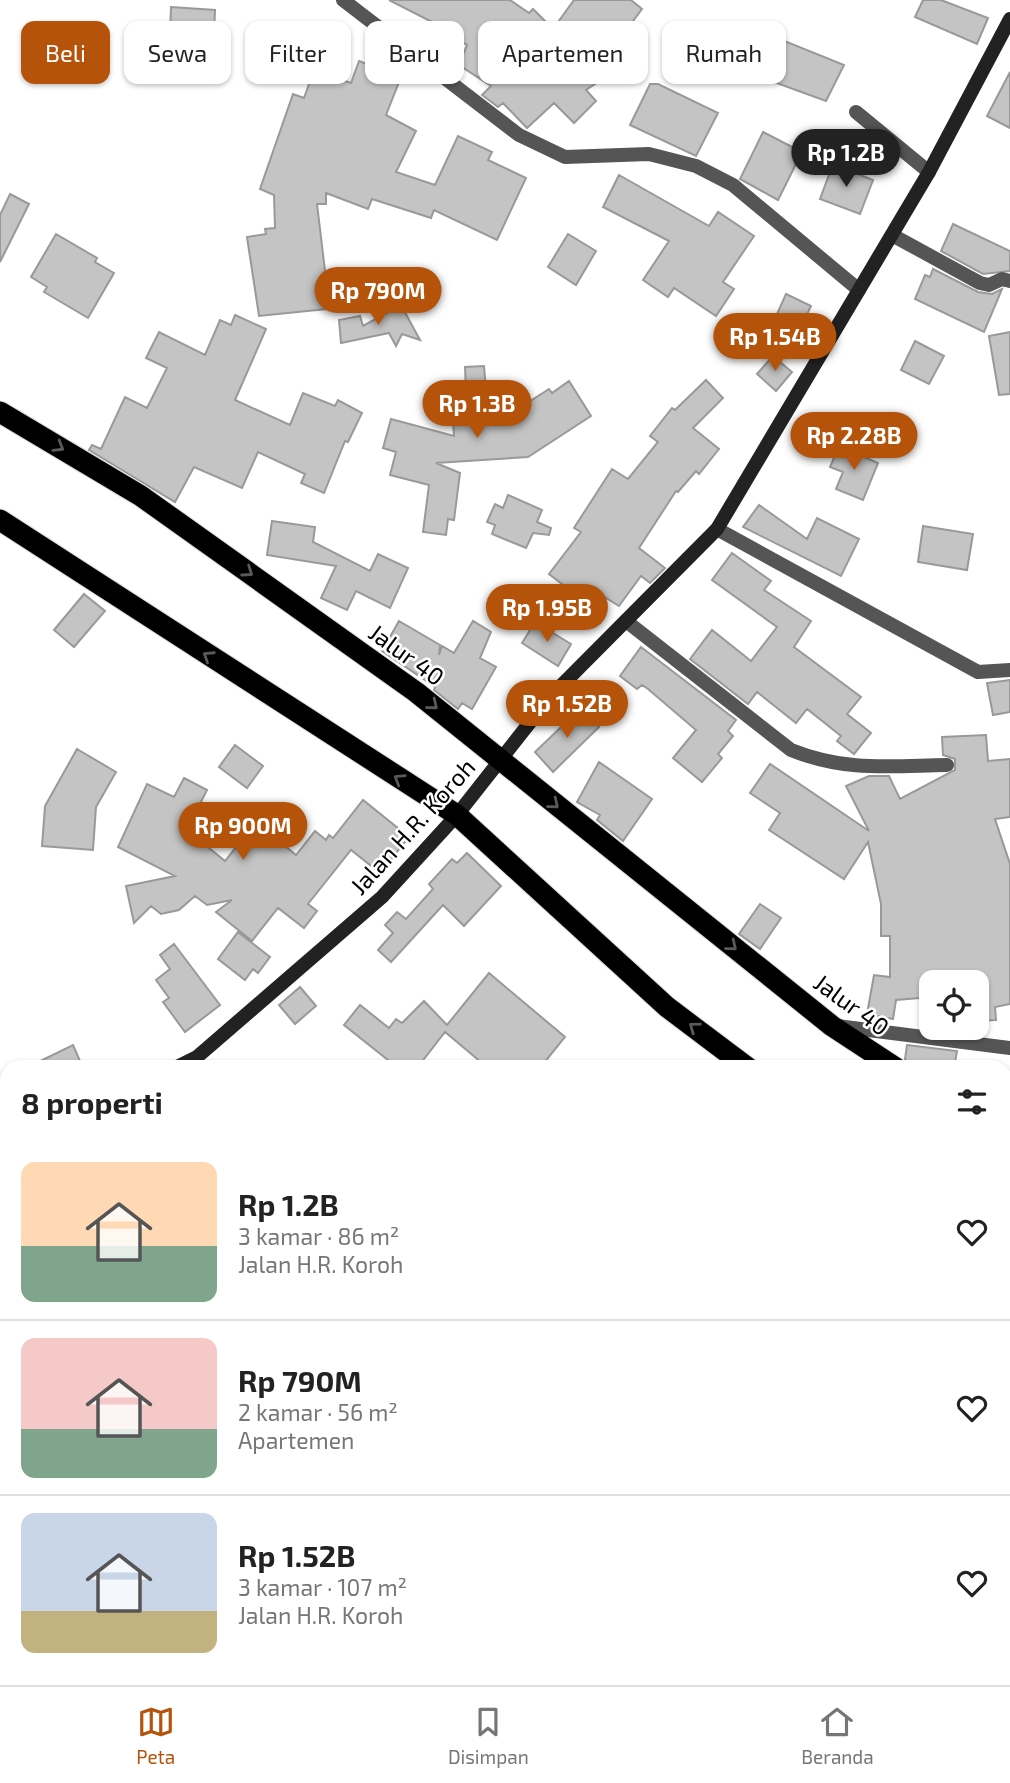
<!DOCTYPE html>
<html lang="id">
<head>
<meta charset="utf-8">
<style>
  body { margin:0; font-family:"Exo 2",sans-serif; background:#f2f2f2; color:#222; height:100vh; display:flex; flex-direction:column; font-size:26px; white-space:nowrap }
  * { box-sizing:border-box; margin:0 }
  p { font-size:23px; color:#767676 }
  .icon { flex:none; width:38px; height:38px; fill:none; stroke:currentColor; stroke-width:2; stroke-linecap:round; stroke-linejoin:round }
  .map { position:relative; flex:1; overflow:hidden }
  .details { position:absolute; left:0px; top:1060px; width:1012px; height:625px; display:flex; flex-direction:column; background:#fff; border-radius:21px 21px 0 0; box-shadow:0 2px 5px #0004 }
  .details>* { flex:none }
  .guide { position:absolute; left:21px; top:21px; width:970px; height:63px; display:flex; gap:14px }
  .controls { position:absolute; left:919px; top:970px; display:grid; gap:14px }
  .controls a { display:grid; place-items:center; width:70px; height:70px; border-radius:14px; background:#fff; box-shadow:0 2px 5px #0004; font-size:35px }
  .price { position:absolute; translate:-50% -60px; padding:0 16px; border-radius:24px; background:#b45309; color:#fff; font-size:23px; line-height:46px; filter:drop-shadow(0 2px 4px #0008) }
  .price::after { content:''; position:absolute; left:50%; top:42px; width:21px; height:16px; margin-left:-10px; background:inherit; clip-path:polygon(0 0,100% 0,50% 100%) }
  .price.on { background:#222; color:#fff }
  ul { padding:0; list-style:none }
  li { display:flex; align-items:center; gap:21px; height:175px; padding:0 21px }
  li+li { border-top:2px solid #e0e0e0 }
  li span { display:grid; place-items:center; flex:none; width:196px; height:140px; border-radius:14px; color:#555 }
  li>.icon { margin-inline-start:auto }
  span .icon { width:84px; height:84px; fill:#fffc; stroke-width:1 }
  li b { font-size:30px }
  h2 { display:flex; justify-content:space-between; align-items:center; height:84px; padding:0 21px; font-size:30px }
  .tag { padding:0 24px; border-radius:14px; background:#fff; box-shadow:0 2px 5px #0004; font-size:24px; line-height:63px }
  .tag.on { background:#b45309; color:#fff }
  .tabs { display:flex; justify-content:space-around; align-items:center; height:98px; border-top:2px solid #e0e0e0; background:#fff; font-size:19px; color:#767676 }
  .tabs a { display:grid; justify-items:center; gap:4px }
  .tabs .on { color:#b45309 }
  .map>svg:first-child { display:block }
</style>
</head>
<body>
<div class="map">
<svg width="1010" height="1685" viewBox="0 0 1010 1685">
  <rect width="100%" height="100%" fill="#fff"/>
  <!-- building -->
  <path fill="#c4c4c4" stroke="#999" stroke-width="2" d="M 389,0 L 510,0 L 529,13 L 533,9 L 553,29 L 574,0 L 631,0 L 642,9 L 602,63 L 610,74 L 586,90 L 596,101 L 574,123 L 554,103 L 527,128 L 503,103 L 498,107 L 482,95 L 491,86 L 459,65 L 467,45 L 439,29 L 440,26 Z
    M 923,0 L 941,0 L 988,18 L 977,44 L 915,17 Z
    M 171,7 L 215,10 L 214,36 L 170,33 Z
    M 762,32 L 844,65 L 826,101 L 763,78 L 770,60 L 753,53 Z
    M 359,61 L 401,77 L 386,115 L 416,131 L 396,172 L 435,185 L 458,136 L 492,152 L 488,160 L 526,178 L 497,240 L 434,210 L 431,218 L 372,199 L 368,209 L 326,193 L 326,204 L 317,204 L 326,279 L 333,278 L 336,308 L 259,316 L 247,237 L 266,234 L 265,229 L 275,228 L 274,195 L 260,189 L 293,94 L 304,98 L 314,70 L 351,83 Z
    M 1010,72 L 1010,128 L 987,116 Z
    M 650,84 L 658,84 L 718,113 L 696,156 L 630,125 Z
    M 763,132 L 802,152 L 778,200 L 740,179 Z
    M 833,164 L 873,180 L 860,214 L 820,199 Z
    M 619,175 L 709,226 L 718,212 L 754,236 L 723,282 L 734,289 L 716,316 L 674,288 L 668,297 L 643,280 L 669,241 L 603,207 Z
    M 10,194 L 29,204 L 0,262 L 0,215 Z
    M 953,224 L 1010,251 L 1010,271 L 983,274 L 941,251 Z
    M 56,234 L 97,258 L 95,262 L 114,273 L 88,318 L 44,292 L 47,287 L 31,277 Z
    M 568,234 L 596,251 L 576,285 L 548,267 Z
    M 933,269 L 978,292 L 992,294 L 1002,289 L 984,332 L 915,299 L 925,275 L 930,277 Z
    M 786,294 L 811,306 L 792,346 L 768,334 Z
    M 401,305 L 420,340 L 402,334 L 396,346 L 389,333 L 341,343 L 339,320 L 360,316 L 363,326 Z
    M 235,315 L 266,329 L 235,400 L 290,425 L 303,393 L 335,406 L 338,400 L 362,413 L 348,442 L 345,441 L 324,493 L 301,483 L 305,474 L 258,452 L 242,488 L 194,467 L 175,502 L 89,450 L 92,445 L 101,449 L 125,397 L 147,408 L 167,368 L 146,358 L 159,332 L 205,355 L 220,320 L 231,325 Z
    M 1010,332 L 1010,394 L 999,395 L 989,336 Z
    M 915,341 L 944,356 L 929,384 L 901,370 Z
    M 773,356 L 792,372 L 776,391 L 757,374 Z
    M 484,366 L 486,391 L 497,390 L 499,421 L 549,389 L 552,393 L 569,381 L 591,416 L 528,457 L 436,463 L 460,473 L 454,520 L 448,519 L 446,535 L 423,532 L 429,485 L 390,475 L 396,452 L 383,448 L 391,419 L 454,436 L 451,393 L 466,392 L 465,367 Z
    M 706,380 L 723,398 L 693,428 L 719,449 L 699,474 L 696,471 L 678,492 L 676,491 L 639,548 L 665,568 L 650,583 L 641,576 L 619,606 L 588,587 L 580,598 L 549,574 L 581,532 L 574,528 L 612,469 L 628,479 L 658,442 L 650,436 L 672,408 L 675,410 Z
    M 839,446 L 878,463 L 863,500 L 836,489 L 843,472 L 830,467 Z
    M 508,495 L 542,510 L 537,522 L 551,528 L 549,535 L 533,533 L 526,548 L 492,534 L 495,525 L 487,522 L 495,504 L 503,508 Z
    M 759,505 L 807,539 L 817,518 L 859,539 L 841,576 L 743,527 Z
    M 272,521 L 315,527 L 313,542 L 370,571 L 378,554 L 408,568 L 390,608 L 356,591 L 347,610 L 321,598 L 336,566 L 267,555 Z
    M 923,526 L 973,534 L 967,570 L 918,562 Z
    M 732,553 L 771,581 L 764,590 L 811,621 L 794,647 L 861,697 L 847,714 L 871,733 L 854,754 L 837,741 L 841,736 L 807,709 L 796,723 L 757,692 L 748,704 L 690,659 L 712,630 L 751,661 L 777,627 L 712,580 Z
    M 84,594 L 105,611 L 74,647 L 54,630 Z
    M 399,621 L 440,645 L 439,655 L 442,646 L 454,653 L 473,621 L 491,632 L 480,658 L 496,667 L 472,709 L 462,703 L 458,709 L 434,690 L 435,687 L 382,651 Z
    M 535,622 L 571,644 L 558,666 L 522,643 Z
    M 641,647 L 736,720 L 728,731 L 733,736 L 718,754 L 722,758 L 702,782 L 673,758 L 696,730 L 648,689 L 642,685 L 637,689 L 620,676 Z
    M 1010,680 L 1010,712 L 993,715 L 987,683 Z
    M 580,709 L 599,727 L 553,772 L 535,752 Z
    M 986,735 L 988,761 L 1010,759 L 1010,817 L 995,819 L 1010,864 L 1010,1004 L 995,1007 L 996,1020 L 976,1021 L 976,982 L 931,982 L 931,997 L 896,1000 L 893,1019 L 867,1014 L 874,975 L 890,977 L 890,936 L 881,936 L 881,904 L 868,842 L 844,879 L 769,830 L 780,813 L 750,793 L 770,764 L 869,831 L 846,786 L 869,776 L 889,776 L 900,799 L 955,770 L 955,759 L 943,755 L 942,737 Z
    M 235,745 L 263,766 L 247,788 L 219,767 Z
    M 77,749 L 116,772 L 96,807 L 93,850 L 42,846 L 45,806 Z
    M 599,762 L 652,799 L 623,841 L 597,820 L 600,815 L 577,802 Z
    M 184,778 L 207,790 L 187,830 L 225,861 L 256,822 L 296,855 L 315,831 L 326,840 L 329,835 L 333,838 L 363,800 L 409,837 L 380,873 L 351,850 L 308,904 L 317,911 L 304,928 L 278,908 L 252,941 L 216,912 L 232,900 L 207,905 L 195,896 L 179,910 L 161,914 L 151,906 L 134,923 L 126,886 L 175,876 L 118,847 L 147,784 L 174,797 Z
    M 467,853 L 501,886 L 464,926 L 443,905 L 391,962 L 378,950 L 393,933 L 385,925 L 397,912 L 406,919 L 433,889 L 429,884 L 452,859 L 457,863 Z
    M 760,904 L 781,918 L 760,949 L 739,934 Z
    M 238,932 L 270,957 L 258,973 L 253,969 L 245,980 L 218,959 Z
    M 174,944 L 220,1005 L 185,1032 L 163,1002 L 169,998 L 156,980 L 170,969 L 160,955 Z
    M 489,973 L 565,1037 L 540,1068 L 488,1068 L 445,1032 L 417,1068 L 398,1068 L 344,1025 L 360,1005 L 389,1028 L 396,1019 L 402,1023 L 424,1001 L 447,1025 Z
    M 300,987 L 316,1006 L 295,1024 L 279,1005 Z
    M 73,1045 L 83,1068 L 26,1068 Z
    M 907,1045 L 957,1051 L 954,1068 L 909,1067 L 905,1059 Z"/>
  <g fill="none" stroke-linecap="round" stroke-linejoin="round">
    <!-- highway casing -->
    <g stroke="#dbdbdb" stroke-width="23">
      <path id="highway" d="M 0,412 L 141,496 L 416,692 L 832,1026 L 896,1068
        M 0,520 L 457,815 L 667,1007 L 748,1068
        M 1004,1132 L 1010,1135
        M 1004,1236 L 1010,1239"/>
    </g>
    <!-- path -->
    <path stroke="#777" stroke-width="4.5" stroke-dasharray="2 3.5" stroke-linecap="butt" d="M 1004,1622 L 1010,1625"/>
    <!-- lane -->
    <path stroke="#555" stroke-width="14" d="M 856,112 L 929,172"/>
    <!-- street -->
    <path stroke="#555" stroke-width="14" d="M 343,0 L 519,135 L 565,157 L 649,154 L 696,166 L 733,185 L 859,290
      M 892,235 L 980,283 L 989,285 L 1002,279 L 1010,281
      M 717,529 L 978,672 L 1010,670
      M 626,621 L 791,750 C 846,772 889,766 947,765
      M 837,1026 L 1010,1048
      M 71,1678 L 72,1685
      M 208,1678 L 215,1685
      M 560,1678 L 565,1685"/>
    <!-- secondary -->
    <path stroke="#222" stroke-width="14" d="M 175,1068 L 197,1057 L 382,897 L 457,815 L 550,697 L 717,529 L 929,172 L 1010,19
      M 0,1151 L 7,1147"/>
    <!-- highway -->
    <use href="#highway" stroke="#000" stroke-width="21"/>
  </g>
  <!-- one-way arrows -->
  <defs><path id="oneway-chevron" d="M-2-3.5L2.5 0L-2 3.5" fill="none" stroke-width="1.6" stroke-linecap="round" stroke-linejoin="round" transform="scale(1.75)"/></defs>
  <g stroke="#595959">
    <use href="#oneway-chevron" transform="translate(59 447) rotate(31)"/>
    <use href="#oneway-chevron" transform="translate(248 572) rotate(35)"/>
    <use href="#oneway-chevron" transform="translate(208 656) rotate(-147)"/>
    <use href="#oneway-chevron" transform="translate(433 705) rotate(39)"/>
    <use href="#oneway-chevron" transform="translate(399 779) rotate(-148)"/>
    <use href="#oneway-chevron" transform="translate(554 804) rotate(39)"/>
    <use href="#oneway-chevron" transform="translate(732 946) rotate(39)"/>
    <use href="#oneway-chevron" transform="translate(694 1027) rotate(-144)"/>
  </g>
  <g text-anchor="middle" dominant-baseline="central" stroke-width="5" stroke-linejoin="round" paint-order="stroke">
    <!-- street labels -->
    <g font-size="24" fill="#000" stroke="#fff">
      <text transform="translate(407 654) rotate(36)">Jalur 40</text>
      <text transform="translate(412 826) rotate(-48)">Jalan H.R. Koroh</text>
      <text transform="translate(852 1004) rotate(36)">Jalur 40</text>
    </g>
  </g>
</svg>
<div class="controls">
<a><svg class="icon" aria-label="locate" viewBox="0 0 24 24"><circle cx="12" cy="12" r="6"/><path d="M12 2v4M12 18v4M2 12h4M18 12h4"/></svg></a>
</div>
<b class="price on" style="left:846px;top:189px">Rp 1.2B</b>
<b class="price" style="left:378px;top:327px">Rp 790M</b>
<b class="price" style="left:775px;top:373px">Rp 1.54B</b>
<b class="price" style="left:477px;top:440px">Rp 1.3B</b>
<b class="price" style="left:854px;top:472px">Rp 2.28B</b>
<b class="price" style="left:547px;top:644px">Rp 1.95B</b>
<b class="price" style="left:567px;top:740px">Rp 1.52B</b>
<b class="price" style="left:243px;top:862px">Rp 900M</b>
<div class="guide">
<a class="tag on">Beli</a>
<a class="tag">Sewa</a>
<a class="tag">Filter</a>
<a class="tag">Baru</a>
<a class="tag">Apartemen</a>
<a class="tag">Rumah</a>
</div>
<section class="details">
<h2>8 properti<svg class="icon" aria-label="filters" viewBox="0 0 24 24"><path d="M4 7h16M4 17h16"/><circle cx="9" cy="7" r="2"/><circle cx="15" cy="17" r="2"/></svg></h2>
<ul>
<li><span style="background:linear-gradient(#ffd9b3 60%,#7fa58c 0)"><svg class="icon" aria-label="home" viewBox="0 0 24 24"><path d="M3 11l9-7 9 7M6 9v11h12V9"/></svg></span><div><b>Rp 1.2B</b><p>3 kamar · 86 m²</p><p>Jalan H.R. Koroh</p></div><svg class="icon" aria-label="heart" viewBox="0 0 24 24"><path d="M12 20l-8-8c-3-5 5-10 8-4 3-6 11-1 8 4z"/></svg></li>
<li><span style="background:linear-gradient(#f6c9c9 65%,#7fa58c 0)"><svg class="icon" aria-label="home" viewBox="0 0 24 24"><path d="M3 11l9-7 9 7M6 9v11h12V9"/></svg></span><div><b>Rp 790M</b><p>2 kamar · 56 m²</p><p>Apartemen</p></div><svg class="icon" aria-label="heart" viewBox="0 0 24 24"><path d="M12 20l-8-8c-3-5 5-10 8-4 3-6 11-1 8 4z"/></svg></li>
<li><span style="background:linear-gradient(#c9d6e8 70%,#c2b280 0)"><svg class="icon" aria-label="home" viewBox="0 0 24 24"><path d="M3 11l9-7 9 7M6 9v11h12V9"/></svg></span><div><b>Rp 1.52B</b><p>3 kamar · 107 m²</p><p>Jalan H.R. Koroh</p></div><svg class="icon" aria-label="heart" viewBox="0 0 24 24"><path d="M12 20l-8-8c-3-5 5-10 8-4 3-6 11-1 8 4z"/></svg></li>
</ul>
</section>
</div>
<nav class="tabs">
<a class="on"><svg class="icon" aria-label="map" viewBox="0 0 24 24"><path d="M3 6l6-2 6 2 6-2v14l-6 2-6-2-6 2zM9 4v14M15 6v14"/></svg>Peta</a>
<a><svg class="icon" aria-label="saved" viewBox="0 0 24 24"><path d="M7 4h10v16l-5-4-5 4z"/></svg>Disimpan</a>
<a><svg class="icon" aria-label="home" viewBox="0 0 24 24"><path d="M3 11l9-7 9 7M6 9v11h12V9"/></svg>Beranda</a>
</nav>
</body>
</html>
